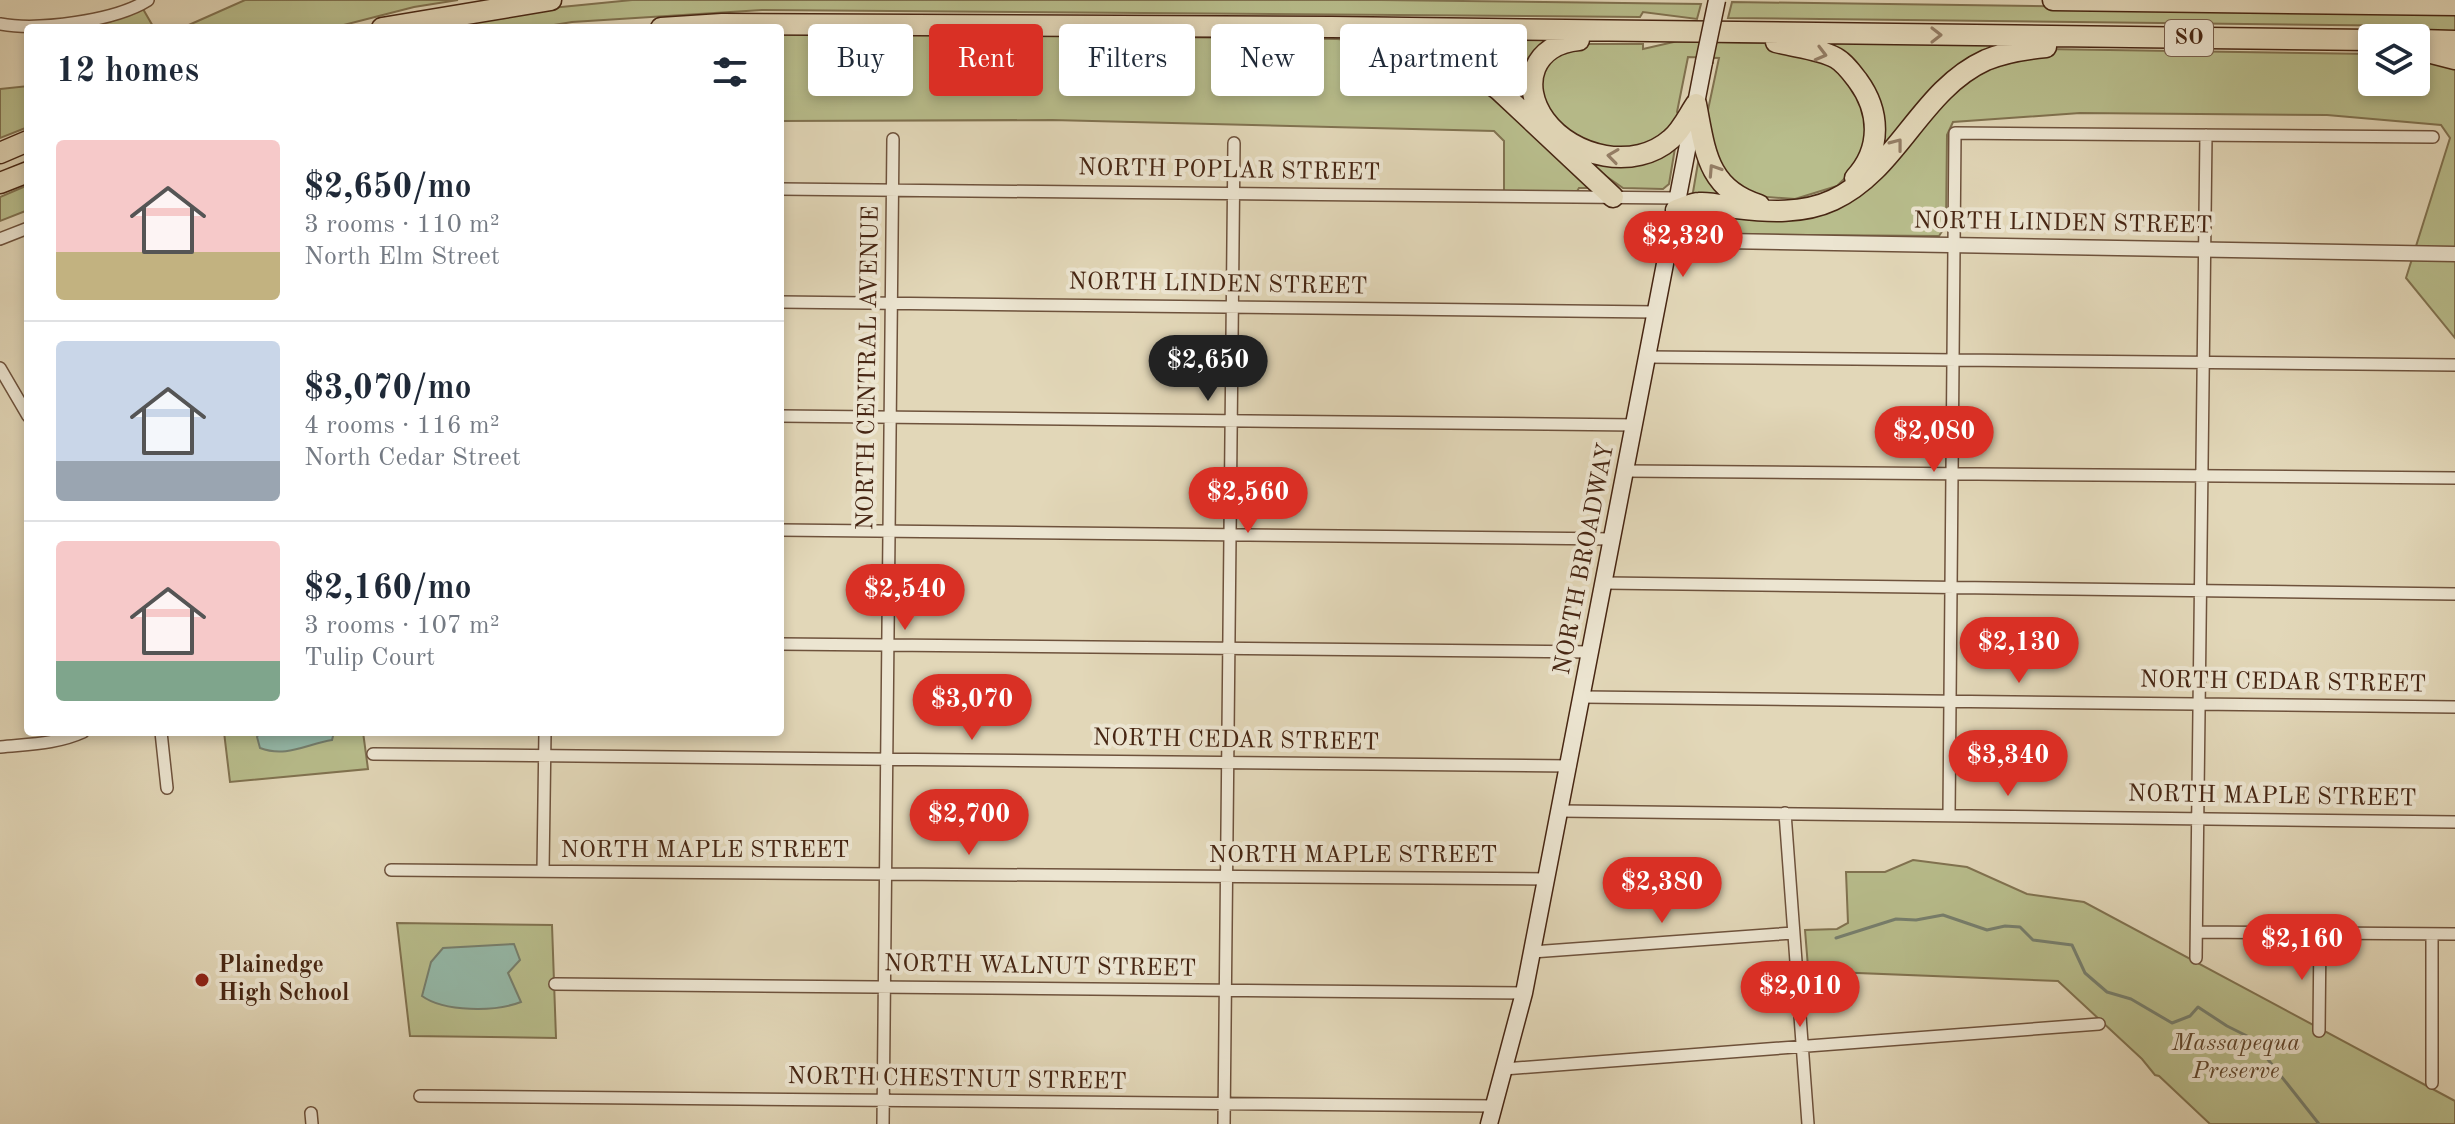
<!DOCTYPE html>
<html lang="en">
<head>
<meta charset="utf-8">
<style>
  body { margin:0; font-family:"Old Standard TT",serif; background:#f6f6f7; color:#1f2937; height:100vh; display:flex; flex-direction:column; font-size:30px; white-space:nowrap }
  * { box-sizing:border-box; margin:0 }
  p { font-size:26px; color:#747a83 }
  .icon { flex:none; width:44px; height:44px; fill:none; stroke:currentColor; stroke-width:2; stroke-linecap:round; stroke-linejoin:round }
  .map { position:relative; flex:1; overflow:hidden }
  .panel { position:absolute; left:24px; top:24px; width:760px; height:712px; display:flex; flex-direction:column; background:#fff; border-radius:8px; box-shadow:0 4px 12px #0003 }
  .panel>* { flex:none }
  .banner { position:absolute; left:808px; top:24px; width:760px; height:72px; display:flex; gap:16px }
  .tools { position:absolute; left:2358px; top:24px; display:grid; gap:16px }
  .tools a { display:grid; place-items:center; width:72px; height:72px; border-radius:8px; background:#fff; box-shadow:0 4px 12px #0003; font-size:40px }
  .price { position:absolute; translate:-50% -68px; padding:0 18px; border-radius:28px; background:#d93025; color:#fff; font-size:26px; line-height:52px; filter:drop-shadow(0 2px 4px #0008) }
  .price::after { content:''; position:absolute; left:50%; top:48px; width:24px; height:18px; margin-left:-12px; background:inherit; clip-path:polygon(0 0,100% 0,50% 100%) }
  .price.selected { background:#222; color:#fff }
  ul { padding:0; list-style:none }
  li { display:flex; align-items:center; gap:24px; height:200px; padding:0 32px }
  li+li { border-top:2px solid #e0e1e3 }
  li span { display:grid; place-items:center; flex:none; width:224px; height:160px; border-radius:8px; color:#555 }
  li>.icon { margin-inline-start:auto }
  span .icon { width:96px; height:96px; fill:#fffc; stroke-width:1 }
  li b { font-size:34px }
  h2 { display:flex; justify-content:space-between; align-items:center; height:96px; padding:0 32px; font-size:34px }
  .chip { padding:0 28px; border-radius:8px; background:#fff; box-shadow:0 4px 12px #0003; font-size:28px; line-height:72px }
  .chip.selected { background:#d93025; color:#fff }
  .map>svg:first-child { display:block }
</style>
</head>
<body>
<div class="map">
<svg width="2455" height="1124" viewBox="0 0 2455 1124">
  <rect width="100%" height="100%" fill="#e2d7b8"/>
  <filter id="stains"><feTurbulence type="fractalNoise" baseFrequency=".0025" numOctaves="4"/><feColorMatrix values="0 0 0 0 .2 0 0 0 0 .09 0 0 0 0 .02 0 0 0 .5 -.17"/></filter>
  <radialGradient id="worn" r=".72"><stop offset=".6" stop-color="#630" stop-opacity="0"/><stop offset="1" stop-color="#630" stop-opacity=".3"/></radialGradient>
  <!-- green -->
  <path fill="#b8bd8c" stroke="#807250" stroke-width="2" d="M 245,0 L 458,0 L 414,7 L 332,28 L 182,28 Z
    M 632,0 L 1381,0 L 1701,4 L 1697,19 L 1643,12 L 1640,17 L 762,10 L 572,22 L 536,28 L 418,28 L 500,13 Z
    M 2455,0 L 2455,62 L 2420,26 L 1728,18 L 1732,2 L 2253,9 Z
    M 143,9 L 154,28 L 84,28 L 84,25 L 109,22 Z
    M 780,33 L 1337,39 C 1372,41 1407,42 1440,56 C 1495,80 1547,142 1590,184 L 1587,188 L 1579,188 L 1576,193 L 1504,192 L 1504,141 L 1494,131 L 1052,120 L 780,121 Z
    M 1455,39 L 1544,39 L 1548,43 L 1529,92 L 1516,102 L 1437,45 L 1436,40 Z
    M 1678,41 L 1764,43 L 1802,47 L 1836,62 L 1863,94 L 1871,130 L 1861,162 L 1837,186 L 1795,199 L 1754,196 L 1726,178 L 1705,124 L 1719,58 L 1688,57 L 1677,112 L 1680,116 L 1653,148 L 1597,148 L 1563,129 L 1544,108 L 1538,69 L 1570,44 L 1643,44 L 1643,49 Z
    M 1850,42 L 1999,45 L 1886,150 L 1880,148 L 1885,137 L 1880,134 L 1834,50 L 1835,44 Z
    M 2044,49 L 2372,54 L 2372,82 L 2416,82 L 2416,57 L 2455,69 L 2455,338 L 2406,278 L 2450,138 L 2441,125 L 2327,115 L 2080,113 L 1953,122 L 1947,135 L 1946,225 L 1939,236 L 1695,234 L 1695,230 L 1687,229 L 1688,215 L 1692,211 C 1737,216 1782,226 1825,213 L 1966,76 Z
    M 28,86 L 28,127 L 0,138 L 0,89 Z
    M 1676,142 L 1669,184 L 1663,189 L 1623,188 L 1590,165 L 1599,159 Z
    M 1699,157 L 1728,196 L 1692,198 Z
    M 28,185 L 28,210 L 0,221 L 0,197 Z
    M 224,732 L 363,732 L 368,769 L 230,782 Z
    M 1913,860 L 1967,867 L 2027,894 L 2084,902 L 2455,1101 L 2455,1124 L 2210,1124 L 2159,1076 L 2155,1075 L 2142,1059 L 2058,981 L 1808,971 L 1812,967 L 1808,967 L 1805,930 L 1837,929 L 1848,923 L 1846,872 L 1885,872 Z
    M 397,923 L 552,925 L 556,1038 L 410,1036 Z"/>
  <!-- water -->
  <path fill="#95baaa" stroke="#767f6e" stroke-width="2" d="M 260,732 L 334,732 L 332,740 C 307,744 286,758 260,748 L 257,737 Z
    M 514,944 L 520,960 L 508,973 L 521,1002 C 495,1012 444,1012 422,996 L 431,962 L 443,948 Z"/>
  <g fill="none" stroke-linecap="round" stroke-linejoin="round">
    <!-- stream -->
    <path stroke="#767f6e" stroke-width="3" d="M 1836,938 L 1896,919 L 1916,920 L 1943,915 L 1987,930 L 2005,926 L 2020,927 L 2033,940 L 2072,945 L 2085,973 L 2107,992 L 2131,999 L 2172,1023 L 2190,1016 L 2198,1007 L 2227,1026 L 2251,1038 L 2319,1124"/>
    <!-- minor casing -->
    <g stroke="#6e523c" stroke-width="14">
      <path id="minor" d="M 0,24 C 38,31 115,21 148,0
        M 780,189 L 1678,198
        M 0,239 L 28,228
        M 780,302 L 1656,312
        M 1648,357 L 2455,365
        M 0,368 L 28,416
        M 780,416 L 1635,425
        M 1626,471 L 2455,478
        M 780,530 L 1613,539
        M 1605,583 L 2455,594
        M 780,644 L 1591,652
        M 1583,697 L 2455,707
        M 161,732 L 167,788
        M 0,747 C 28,744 57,744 83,732
        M 373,754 L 1570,766
        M 1561,811 L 2455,822
        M 1785,813 L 1808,1124
        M 1949,815 L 1955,133 L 2433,137
        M 391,870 L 1547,879
        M 543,871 L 545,732
        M 2197,932 L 2455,934
        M 1532,952 L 1793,933
        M 2196,958 L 2206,135
        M 555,984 L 1524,993
        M 2319,1031 L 2320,933
        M 1504,1069 L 2099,1024
        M 2432,1083 L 2432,934
        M 420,1096 L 1494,1106
        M 311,1113 L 312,1124
        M 883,1124 L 893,139
        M 1224,1124 L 1234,143"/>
    </g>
    <!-- tertiary casing -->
    <g stroke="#6e523c" stroke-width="17">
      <path id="tertiary" d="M 1670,240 L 2455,254"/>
    </g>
    <!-- secondary casing -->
    <g stroke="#472613" stroke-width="19">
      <path id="secondary" d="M 1489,1124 L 1524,993 L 1704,62"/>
    </g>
    <!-- motorway casing -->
    <g stroke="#472613" stroke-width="23">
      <path id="motorway" d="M 2053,0 L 2455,5
        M 382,28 L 551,0
        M 661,28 L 722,24 L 1332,27 L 2372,40
        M 1383,38 L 1441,53 L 1468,67 L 1499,90 L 1613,197
        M 1579,40 C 1534,44 1519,84 1545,120 C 1573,158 1635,171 1671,139 C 1681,131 1688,116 1696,104
        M 2420,40 L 2455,41
        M 1776,42 C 1794,47 1820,49 1836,58 C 1845,63 1852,73 1858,81 C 1880,111 1882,149 1855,178
        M 2416,49 L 2455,59
        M 1696,104 C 1705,150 1707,189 1759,205
        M 0,153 L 28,141
        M 0,183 L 28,172
        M 1676,210 C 1683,208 1692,203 1699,203 C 1711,202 1724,206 1736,208 C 1768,212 1803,214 1833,200 C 1898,170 1920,90 1986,60 C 2005,52 2025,49 2046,47"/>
    </g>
    <!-- minor -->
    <use href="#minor" stroke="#ece5d1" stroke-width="11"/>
    <!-- tertiary -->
    <use href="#tertiary" stroke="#ece5d1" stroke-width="14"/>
    <!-- secondary -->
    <use href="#secondary" stroke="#ece5d1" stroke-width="16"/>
    <!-- motorway -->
    <use href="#motorway" stroke="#e2d7b8" stroke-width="20"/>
    <!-- secondary-bridge casing -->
    <g stroke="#472613" stroke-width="19" stroke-linecap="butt">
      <path id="secondary-bridge" d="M 1704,62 L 1717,0"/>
    </g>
    <!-- secondary-bridge -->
    <use href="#secondary-bridge" stroke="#ece5d1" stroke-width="16"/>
  </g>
  <!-- one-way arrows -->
  <defs><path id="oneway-chevron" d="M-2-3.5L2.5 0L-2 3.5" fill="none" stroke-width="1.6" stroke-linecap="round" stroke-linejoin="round" transform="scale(2)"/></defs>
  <g stroke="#947e66">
    <use href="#oneway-chevron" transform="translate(1936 35)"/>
    <use href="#oneway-chevron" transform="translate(1821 54) rotate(15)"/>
    <use href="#oneway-chevron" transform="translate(1897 144) rotate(-52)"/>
    <use href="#oneway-chevron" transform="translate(1613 156) rotate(-172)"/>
    <use href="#oneway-chevron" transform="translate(1714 170) rotate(-123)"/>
  </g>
  <!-- markers -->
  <circle fill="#8f2418" stroke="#ece5d1" stroke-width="3" cx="202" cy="980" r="8"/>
  <g text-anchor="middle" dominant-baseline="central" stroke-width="8" stroke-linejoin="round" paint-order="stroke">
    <!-- shield labels -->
    <rect fill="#ece5d1" stroke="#785f4c" stroke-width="2" x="2165" y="20" width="48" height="36" rx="6"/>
    <g font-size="22" font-weight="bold" fill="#472613">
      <text x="2189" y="38">SO</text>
    </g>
    <!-- street labels -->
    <g font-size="24" fill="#472613" stroke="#ece5d1">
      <text transform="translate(1229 171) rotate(1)">NORTH POPLAR STREET</text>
      <text transform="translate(2063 224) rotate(1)">NORTH LINDEN STREET</text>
      <text transform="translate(1218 285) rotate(1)">NORTH LINDEN STREET</text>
      <text transform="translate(869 368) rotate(-89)">NORTH CENTRAL AVENUE</text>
      <text transform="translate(1585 559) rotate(-79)">NORTH BROADWAY</text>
      <text transform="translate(2283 683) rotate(1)">NORTH CEDAR STREET</text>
      <text transform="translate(1236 741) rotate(1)">NORTH CEDAR STREET</text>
      <text transform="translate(2272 797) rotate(1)">NORTH MAPLE STREET</text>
      <text x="705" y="851">NORTH MAPLE STREET</text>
      <text x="1353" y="856">NORTH MAPLE STREET</text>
      <text transform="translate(1040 967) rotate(1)">NORTH WALNUT STREET</text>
      <text transform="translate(957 1080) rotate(1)">NORTH CHESTNUT STREET</text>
    </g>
    <!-- poi labels -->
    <g font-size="24" font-weight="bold" fill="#472613" stroke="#ece5d1" text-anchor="start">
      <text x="218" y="966">Plainedge<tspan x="218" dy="28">High School</tspan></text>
    </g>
    <!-- park labels -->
    <g font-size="24" font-style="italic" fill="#5e442b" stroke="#ece5d1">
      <text x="2236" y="1044">Massapequa<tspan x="2236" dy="28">Preserve</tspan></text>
    </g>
  </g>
  <rect width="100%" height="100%" filter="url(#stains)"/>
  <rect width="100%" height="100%" fill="url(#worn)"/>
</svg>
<div class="tools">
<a><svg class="icon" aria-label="layers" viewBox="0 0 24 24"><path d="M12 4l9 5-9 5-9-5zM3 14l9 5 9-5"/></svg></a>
</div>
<b class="price" style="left:1683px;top:279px">$2,320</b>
<b class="price selected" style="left:1208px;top:403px">$2,650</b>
<b class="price" style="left:1934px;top:474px">$2,080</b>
<b class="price" style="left:1248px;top:535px">$2,560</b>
<b class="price" style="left:905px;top:632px">$2,540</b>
<b class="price" style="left:2019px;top:685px">$2,130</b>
<b class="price" style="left:972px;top:742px">$3,070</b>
<b class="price" style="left:2008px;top:798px">$3,340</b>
<b class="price" style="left:969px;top:857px">$2,700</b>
<b class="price" style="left:1662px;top:925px">$2,380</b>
<b class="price" style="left:2302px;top:982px">$2,160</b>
<b class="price" style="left:1800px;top:1029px">$2,010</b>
<div class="banner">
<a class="chip">Buy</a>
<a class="chip selected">Rent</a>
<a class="chip">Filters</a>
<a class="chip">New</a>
<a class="chip">Apartment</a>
</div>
<section class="panel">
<h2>12 homes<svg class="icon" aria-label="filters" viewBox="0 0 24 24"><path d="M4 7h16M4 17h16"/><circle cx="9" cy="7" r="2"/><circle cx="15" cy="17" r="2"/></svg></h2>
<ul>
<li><span style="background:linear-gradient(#f6c9c9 70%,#c2b280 0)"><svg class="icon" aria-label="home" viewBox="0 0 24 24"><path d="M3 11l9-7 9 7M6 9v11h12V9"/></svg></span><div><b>$2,650/mo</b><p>3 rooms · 110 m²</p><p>North Elm Street</p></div></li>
<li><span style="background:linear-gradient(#c9d6e8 75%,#9aa5b1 0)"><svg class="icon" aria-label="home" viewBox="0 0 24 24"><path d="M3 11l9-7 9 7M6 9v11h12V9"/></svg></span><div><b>$3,070/mo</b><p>4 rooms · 116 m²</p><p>North Cedar Street</p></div></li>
<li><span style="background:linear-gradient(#f6c9c9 75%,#7fa58c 0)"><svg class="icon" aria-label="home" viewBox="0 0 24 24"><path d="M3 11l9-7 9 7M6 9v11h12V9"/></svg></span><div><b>$2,160/mo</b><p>3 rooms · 107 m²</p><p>Tulip Court</p></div></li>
</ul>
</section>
</div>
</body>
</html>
